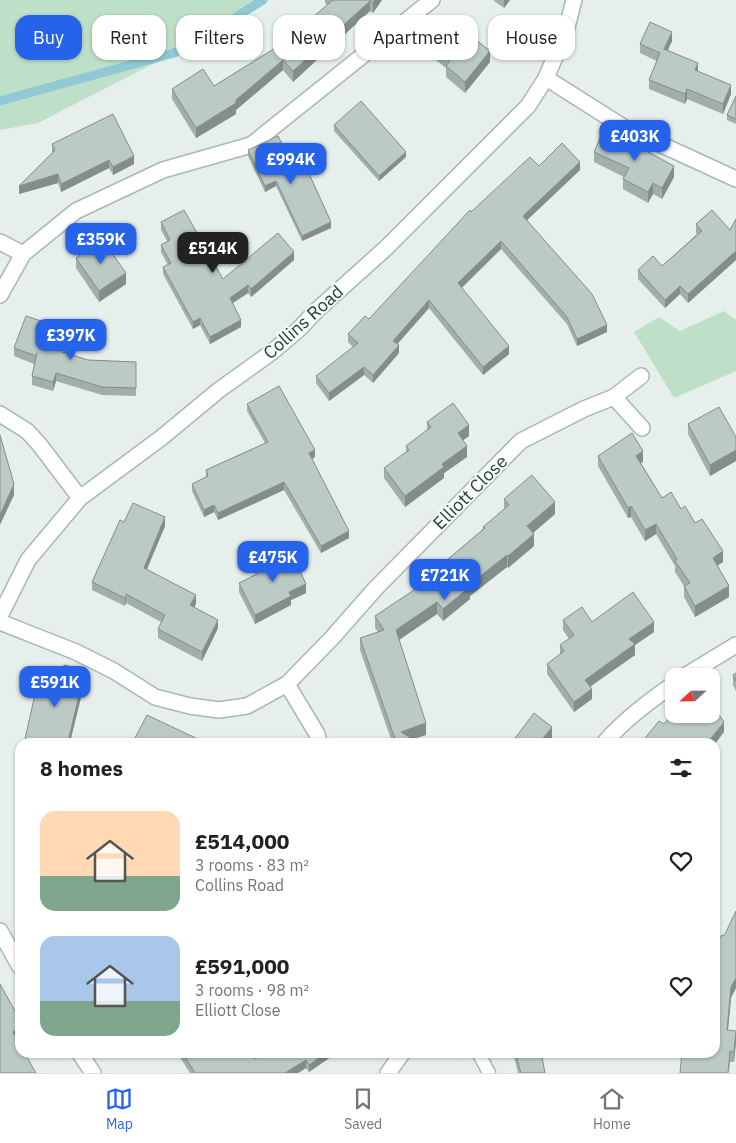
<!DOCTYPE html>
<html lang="en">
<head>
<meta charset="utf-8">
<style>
  body { margin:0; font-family:"IBM Plex Sans",sans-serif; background:#f2f2f2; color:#202124; height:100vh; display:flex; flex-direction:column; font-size:19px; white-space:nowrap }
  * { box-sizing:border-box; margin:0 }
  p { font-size:16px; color:#757577 }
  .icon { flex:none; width:28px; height:28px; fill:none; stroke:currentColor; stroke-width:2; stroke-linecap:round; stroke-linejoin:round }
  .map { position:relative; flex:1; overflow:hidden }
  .side { position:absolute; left:15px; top:738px; width:705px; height:320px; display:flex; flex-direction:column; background:#fff; border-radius:15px; box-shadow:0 1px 4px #0004 }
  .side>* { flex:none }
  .top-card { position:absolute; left:15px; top:15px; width:706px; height:45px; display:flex; gap:10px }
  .needle { width:32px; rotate:248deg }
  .controls { position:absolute; left:665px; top:668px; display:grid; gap:10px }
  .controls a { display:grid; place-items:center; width:55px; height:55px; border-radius:10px; background:#fff; box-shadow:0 1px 4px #0004; font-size:25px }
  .price { position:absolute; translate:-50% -42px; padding:0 11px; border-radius:10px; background:#2563eb; color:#fff; font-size:16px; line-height:32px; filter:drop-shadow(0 1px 2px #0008) }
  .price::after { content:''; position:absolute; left:50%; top:30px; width:15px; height:11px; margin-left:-8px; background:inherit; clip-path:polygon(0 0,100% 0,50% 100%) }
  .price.on { background:#222; color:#fff }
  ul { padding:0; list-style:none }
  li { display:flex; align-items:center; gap:15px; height:125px; padding:0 25px }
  li span { display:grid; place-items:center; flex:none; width:140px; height:100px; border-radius:15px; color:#555 }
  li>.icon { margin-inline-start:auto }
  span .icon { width:60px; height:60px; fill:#fffc; stroke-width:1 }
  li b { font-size:21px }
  h2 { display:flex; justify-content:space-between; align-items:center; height:60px; padding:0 25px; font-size:21px }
  .chip { padding:0 18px; border-radius:15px; background:#fff; box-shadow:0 1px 4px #0004; font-size:18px; line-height:45px }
  .chip.on { background:#2563eb; color:#fff }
  .dock { display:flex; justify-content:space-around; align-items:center; height:70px; border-top:1px solid #e0e0e0; background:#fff; font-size:14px; color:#757577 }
  .dock a { display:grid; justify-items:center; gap:2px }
  .dock .on { color:#2563eb }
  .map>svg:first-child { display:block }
</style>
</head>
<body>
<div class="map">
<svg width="736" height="1073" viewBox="0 0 736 1073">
  <rect width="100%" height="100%" fill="#e6efeb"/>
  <!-- green -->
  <path fill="#bfe0c8" d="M 0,0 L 262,0 L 174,53 L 38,123 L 0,130 Z
    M 724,311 L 736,320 L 736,371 L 674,398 L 634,332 L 659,317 L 680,331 Z"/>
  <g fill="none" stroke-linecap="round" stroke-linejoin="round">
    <!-- stream -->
    <path stroke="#8ec9d4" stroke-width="9" d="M 0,101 L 174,53 L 209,34 L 263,0"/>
    <!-- lane casing -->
    <g stroke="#a8b8b2" stroke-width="15">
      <path id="lane" d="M 478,1052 L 489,1073"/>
    </g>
    <!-- street casing -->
    <g stroke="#a8b8b2" stroke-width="18">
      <path id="street" d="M 546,78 L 625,128 L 736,179
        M 0,242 L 23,254
        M 0,295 L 23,254 L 76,211 L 163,170 L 251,145 L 432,0
        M 614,397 L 642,428
        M 0,414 L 27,431 L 39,444 L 80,498
        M 0,616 L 28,560 L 80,498 L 161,438 L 219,390 L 272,352 L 299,329 L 317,310 L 386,248 L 528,106 L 546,78 L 566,31 L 574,0
        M 0,622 L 76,652 L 114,671 L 155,697 L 190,706 L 219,710 L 247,706 L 287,684 L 332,638 L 375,589 L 521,441 L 584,409 L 614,397 L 641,376
        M 685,676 L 736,645
        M 287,684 L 317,734 L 319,742
        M 605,742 C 625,719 649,701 674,684
        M 0,931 L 20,967
        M 79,1052 L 93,1073
        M 388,1073 L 403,1052"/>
    </g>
    <!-- lane -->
    <use href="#lane" stroke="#fff" stroke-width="12"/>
    <!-- street -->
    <use href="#street" stroke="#fff" stroke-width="15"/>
  </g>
  <!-- wall -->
  <path fill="#a1aea9" d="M 325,0 L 382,0 L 373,13 L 370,11 L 293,82 L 283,70 L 236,110 L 236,114 L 196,138 L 172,99 L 172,89 L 214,86 L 280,45 L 327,5 L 325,3 Z
    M 493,0 L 510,0 L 504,8 Z
    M 476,40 L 490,62 L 465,93 L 446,77 L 446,68 L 433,58 L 433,47 Z
    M 672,41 L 668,50 L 731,94 L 723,114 L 687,99 L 685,104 L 649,89 L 649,80 L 657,61 L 640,53 L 640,44 Z
    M 736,96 L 736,124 L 727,120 L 727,115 Z
    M 334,125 L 406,157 L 379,181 L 334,131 Z
    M 52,144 L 134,164 L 113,175 L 109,168 L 61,192 L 58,183 L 19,194 L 52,153 Z
    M 248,150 L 297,172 L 331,228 L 302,241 L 276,186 L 265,192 L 248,156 Z
    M 594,152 L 674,177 L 662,199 L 653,194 L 648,203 L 623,189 L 623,179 L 624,177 L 594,162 Z
    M 539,166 L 580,170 L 527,220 L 607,332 L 577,346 L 567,324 L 501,249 L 462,288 L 509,354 L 483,375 L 429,308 L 397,344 L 399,353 L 373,383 L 364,375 L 329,401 L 316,383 L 316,376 L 353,347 L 348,342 L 348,334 L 369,319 L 471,212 Z
    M 736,219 L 736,260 L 688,303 L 680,294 L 665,308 L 638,279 L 638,270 L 662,266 L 697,234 L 696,233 L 696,224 L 730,230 Z
    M 161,222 L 223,279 L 294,260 L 251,297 L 248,293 L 232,303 L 241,327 L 210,344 L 200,325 L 193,329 L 163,274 L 163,267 L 168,265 L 161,252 L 161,245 L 167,241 L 161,230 Z
    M 76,258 L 126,284 L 99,302 L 76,268 Z
    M 47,332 L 44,340 L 64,352 L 88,360 L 136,362 L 136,396 L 102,395 L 56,381 L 53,391 L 32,385 L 32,376 L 34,364 L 14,356 L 14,348 Z
    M 247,404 L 315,457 L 311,459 L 349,538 L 321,553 L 284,490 L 218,520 L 214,512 L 204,517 L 192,491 L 192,484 L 206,477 L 206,470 L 265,443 L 247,411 Z
    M 427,422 L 469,436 L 463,440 L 467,457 L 444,473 L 444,478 L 405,507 L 384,478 L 384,468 L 406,452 L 406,446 L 427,430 Z
    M 688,424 L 736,437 L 736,461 L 710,476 L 688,434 Z
    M 598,456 L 643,462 L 641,463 L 662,498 L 681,509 L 695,523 L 723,562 L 718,565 L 729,597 L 695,617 L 684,597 L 684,586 L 675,572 L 675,566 L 656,534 L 645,541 L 631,517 L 628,518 L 598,466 Z
    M 504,499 L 555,514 L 533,533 L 534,546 L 508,568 L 507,567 L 470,596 L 470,599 L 443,621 L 437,614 L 399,640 L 426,735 L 413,739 L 417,742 L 392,742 L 360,650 L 360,638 L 378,632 L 375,628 L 375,616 L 421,586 L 421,582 L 483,529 L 483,527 L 504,509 Z
    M 124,522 L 165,526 L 147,569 L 196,604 L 194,607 L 218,628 L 202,661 L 158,638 L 158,629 L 161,622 L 126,603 L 125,606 L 92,590 L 92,582 Z
    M 255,570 L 306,593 L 291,600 L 291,605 L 255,624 L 239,592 L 239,583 L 255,575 Z
    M 563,620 L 592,622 L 654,632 L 635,645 L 635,655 L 590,687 L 592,699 L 574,712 L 547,674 L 547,664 L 560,654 L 560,645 L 569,639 L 563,630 Z
    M 736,673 L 736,691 L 733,685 L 733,675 Z
    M 85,681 L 70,742 L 25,742 L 25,739 L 59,686 Z
    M 135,738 L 204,742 L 135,742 Z
    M 724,936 L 731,998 L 728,1030 L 736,1041 L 734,1062 L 730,1062 L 729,1073 Z
    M 172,1052 L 251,1052 L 255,1059 L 338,1052 L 309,1072 L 306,1068 L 298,1073 L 190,1073 L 177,1053 L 174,1055 Z
    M 513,1052 L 541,1052 L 545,1073 L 518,1073 Z"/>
  <!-- shaded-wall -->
  <path fill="#838d89" d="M 375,0 L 382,0 L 373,13 L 373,3 Z
    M 504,0 L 510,0 L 504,8 Z
    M 370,1 L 370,11 L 293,82 L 293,71 Z
    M 476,29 L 476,40 L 471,36 Z
    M 672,32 L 672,41 L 664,58 L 664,49 Z
    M 490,51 L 490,62 L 465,93 L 465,82 Z
    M 283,60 L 283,70 L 236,110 L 236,114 L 196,138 L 196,128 L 236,100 Z
    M 698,63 L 698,72 L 695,70 Z
    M 731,85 L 731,94 L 723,114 L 723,104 Z
    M 687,89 L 687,99 L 685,104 L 685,94 Z
    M 406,152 L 406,157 L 379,181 L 379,176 Z
    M 134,156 L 134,164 L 113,175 L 113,167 Z
    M 109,160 L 109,168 L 61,192 L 61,184 Z
    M 580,162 L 580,170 L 523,224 L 523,216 Z
    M 674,166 L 674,177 L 662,199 L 662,188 Z
    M 58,174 L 58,183 L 19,194 L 19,186 Z
    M 276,181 L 276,186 L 265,192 L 265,186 Z
    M 653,183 L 653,194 L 648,203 L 648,192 Z
    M 331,222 L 331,228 L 302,241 L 302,236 Z
    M 501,241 L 501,249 L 458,291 L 458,283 Z
    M 736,251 L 736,260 L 688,303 L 688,294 Z
    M 294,252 L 294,260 L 251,297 L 251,289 Z
    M 126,273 L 126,284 L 99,302 L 99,291 Z
    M 248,285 L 248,293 L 230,305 L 230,298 Z
    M 680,286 L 680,294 L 665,308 L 665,300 Z
    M 429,300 L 429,308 L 393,349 L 393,341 Z
    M 200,318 L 200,325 L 193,329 L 193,322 Z
    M 241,320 L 241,327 L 210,344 L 210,337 Z
    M 47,323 L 47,332 L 42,348 L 42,340 Z
    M 607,325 L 607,332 L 577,346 L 577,339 Z
    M 399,345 L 399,353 L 373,383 L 373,375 Z
    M 509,346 L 509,354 L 483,375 L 483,367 Z
    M 364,367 L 364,375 L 329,401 L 329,393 Z
    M 56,373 L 56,381 L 53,391 L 53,382 Z
    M 469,425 L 469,436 L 458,444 L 458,433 Z
    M 467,446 L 467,457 L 444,473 L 444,478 L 405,507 L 405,496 L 442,464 Z
    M 315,450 L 315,457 L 309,461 L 309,453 Z
    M 736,450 L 736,461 L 710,476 L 710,465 Z
    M 643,451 L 643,462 L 636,466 L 636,456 Z
    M 284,482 L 284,490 L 218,520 L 218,513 Z
    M 14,484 L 14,495 L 0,525 L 0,515 Z
    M 555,502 L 555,514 L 527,538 L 527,526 Z
    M 214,505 L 214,512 L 204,517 L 204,510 Z
    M 631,506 L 631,517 L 628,518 L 628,508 Z
    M 165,517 L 165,526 L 144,576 L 144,568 Z
    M 656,524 L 656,534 L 645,541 L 645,530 Z
    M 349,531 L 349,538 L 321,553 L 321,546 Z
    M 534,534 L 534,546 L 508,568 L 508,556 Z
    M 723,551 L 723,562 L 713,568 L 713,558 Z
    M 507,555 L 507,567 L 470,596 L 470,599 L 443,621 L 443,609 L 469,585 Z
    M 306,584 L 306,593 L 291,600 L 291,605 L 255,624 L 255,615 L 289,592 Z
    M 729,586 L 729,597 L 695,617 L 695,606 Z
    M 126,594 L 126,603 L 125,606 L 125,598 Z
    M 196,595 L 196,604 L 190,614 L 190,605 Z
    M 437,602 L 437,614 L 396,642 L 396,630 Z
    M 218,620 L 218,628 L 202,661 L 202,652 Z
    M 654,622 L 654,632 L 635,645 L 635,655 L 585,690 L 585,680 L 629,639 Z
    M 85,670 L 85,681 L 70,742 L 68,742 Z
    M 592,689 L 592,699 L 574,712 L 574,702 Z
    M 724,722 L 724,732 L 715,744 L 715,742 L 708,742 Z
    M 426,723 L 426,735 L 403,742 L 401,732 Z
    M 552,727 L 552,737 L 549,742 L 540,742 Z
    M 736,978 L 736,988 L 731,998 L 727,1040 L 727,1030 L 731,987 Z
    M 20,1028 L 20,1036 L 13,1040 L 13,1032 Z
    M 736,1031 L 736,1041 L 734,1062 L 734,1052 Z
    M 327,1052 L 338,1052 L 309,1072 L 309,1065 Z
    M 306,1060 L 306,1068 L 298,1073 L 285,1073 Z"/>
  <!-- building -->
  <path fill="#bbcac4" stroke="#838d89" d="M 333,0 L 375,0 L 373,3 L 370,1 L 293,71 L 283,60 L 236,100 L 236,103 L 196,128 L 172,89 L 203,69 L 214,86 L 280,45 Z
    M 460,15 L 476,29 L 471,36 L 490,51 L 465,82 L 446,66 L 450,61 L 433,47 Z
    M 650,22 L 672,32 L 664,49 L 698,63 L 695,70 L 731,85 L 723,104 L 687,89 L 685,94 L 649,80 L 660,53 L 640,44 Z
    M 736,96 L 736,119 L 727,115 Z
    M 361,101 L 406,152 L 379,176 L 334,125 Z
    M 113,114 L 134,156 L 113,167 L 109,160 L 61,184 L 58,174 L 19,186 L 55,150 L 52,144 Z
    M 604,130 L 641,148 L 674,166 L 662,188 L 653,183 L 648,192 L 623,179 L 629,168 L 594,152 Z
    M 278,136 L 297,172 L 306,167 L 331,222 L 302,236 L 276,181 L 265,186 L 248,150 Z
    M 562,143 L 580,162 L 523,216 L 592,294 L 607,325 L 577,339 L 567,317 L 501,241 L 458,283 L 509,346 L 483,367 L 429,300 L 393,341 L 399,345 L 373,375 L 364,367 L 329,393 L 316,376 L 358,343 L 348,334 L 365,316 L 369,319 L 470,210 L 471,212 L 530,157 L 539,166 Z
    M 184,210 L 223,279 L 278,233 L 294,252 L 251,289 L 248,285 L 230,298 L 241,320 L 210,337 L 200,318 L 193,322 L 163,267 L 171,263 L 161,245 L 170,240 L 161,222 Z
    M 712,210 L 730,230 L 736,219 L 736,251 L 688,294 L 680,286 L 665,300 L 638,270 L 653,256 L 662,266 L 702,231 L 696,224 Z
    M 102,239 L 126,273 L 99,291 L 76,258 Z
    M 26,316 L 47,323 L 42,340 L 64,346 L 62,352 L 88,360 L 136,362 L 136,388 L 102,387 L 56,373 L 53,382 L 32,376 L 37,353 L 36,356 L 14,348 Z
    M 279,386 L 315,450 L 309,453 L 349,531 L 321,546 L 284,482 L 218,513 L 214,505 L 204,510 L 192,484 L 208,476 L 206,470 L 268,442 L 247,404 Z
    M 453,403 L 469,425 L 458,433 L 467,446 L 442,464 L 444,467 L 405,496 L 384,468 L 409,450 L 406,446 L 431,427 L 427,422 Z
    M 719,407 L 736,437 L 736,450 L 710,465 L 688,424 Z
    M 632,433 L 643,451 L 636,456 L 662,498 L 671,492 L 681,509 L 685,506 L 695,523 L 702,519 L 723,551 L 713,558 L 729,586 L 695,606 L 684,586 L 690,583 L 675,561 L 677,559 L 656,524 L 645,530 L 631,506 L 628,508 L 598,456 Z
    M 0,435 L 14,484 L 0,515 Z
    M 532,475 L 555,502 L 527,526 L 534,534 L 508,556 L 507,555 L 469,585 L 470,587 L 443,609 L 437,602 L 396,630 L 426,723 L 401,732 L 417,742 L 396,742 L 360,638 L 384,630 L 375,616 L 423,584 L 421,582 L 485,528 L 483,527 L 509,505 L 504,499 Z
    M 133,503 L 165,517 L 144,568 L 196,595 L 190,605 L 218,620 L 202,652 L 158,629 L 165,615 L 126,594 L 125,598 L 92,582 L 120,520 L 124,522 Z
    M 291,552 L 306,584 L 289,592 L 291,596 L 255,615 L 239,583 L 257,574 L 255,570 Z
    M 633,592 L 654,622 L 629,639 L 635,644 L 585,680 L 592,689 L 574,702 L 547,664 L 564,651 L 560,645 L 574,635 L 563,620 L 582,607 L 592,622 Z
    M 64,665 L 85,670 L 68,742 L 43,742 L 25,739 L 38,681 L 59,686 Z
    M 736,673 L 736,681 L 733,675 Z
    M 711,703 L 724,722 L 708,742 L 642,742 L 659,721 L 664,724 L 674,712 L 674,714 L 711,714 Z
    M 534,713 L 552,727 L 540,742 L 515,742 L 513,741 Z
    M 147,715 L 204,742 L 144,742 L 135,738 Z
    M 736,911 L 736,978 L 731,987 L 727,1030 L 736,1031 L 734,1052 L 730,1051 L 728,1073 L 680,1073 L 682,1052 L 715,1052 L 715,947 L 722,935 L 724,936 Z
    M 0,984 L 20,1020 L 20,1028 L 13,1032 L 20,1046 L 20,1052 L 24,1052 L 36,1073 L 0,1073 Z
    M 182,1052 L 251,1052 L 255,1059 L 265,1052 L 327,1052 L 309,1065 L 306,1060 L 285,1073 L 195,1073 Z
    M 515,1052 L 541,1052 L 545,1073 L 521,1073 Z"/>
  <g text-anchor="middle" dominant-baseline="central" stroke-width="4" stroke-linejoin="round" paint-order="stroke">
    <!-- street labels -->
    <g font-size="18" fill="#24423a" stroke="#f7fbf9">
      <text transform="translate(303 322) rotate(-42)">Collins Road</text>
      <text transform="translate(470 492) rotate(-45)">Elliott Close</text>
    </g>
  </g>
</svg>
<div class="controls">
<a><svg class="needle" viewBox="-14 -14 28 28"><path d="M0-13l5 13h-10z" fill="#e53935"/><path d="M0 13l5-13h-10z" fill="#757577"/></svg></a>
</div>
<b class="price" style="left:635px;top:162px">£403K</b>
<b class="price" style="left:291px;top:185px">£994K</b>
<b class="price" style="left:101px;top:265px">£359K</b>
<b class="price on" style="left:213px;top:274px">£514K</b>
<b class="price" style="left:71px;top:361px">£397K</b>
<b class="price" style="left:273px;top:583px">£475K</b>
<b class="price" style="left:445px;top:601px">£721K</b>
<b class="price" style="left:55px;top:708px">£591K</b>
<div class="top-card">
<a class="chip on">Buy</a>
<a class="chip">Rent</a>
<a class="chip">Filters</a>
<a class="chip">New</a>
<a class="chip">Apartment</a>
<a class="chip">House</a>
</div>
<section class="side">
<h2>8 homes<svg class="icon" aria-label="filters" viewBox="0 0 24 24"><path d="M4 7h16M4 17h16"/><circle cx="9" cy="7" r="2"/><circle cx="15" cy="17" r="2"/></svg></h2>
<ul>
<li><span style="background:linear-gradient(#ffd9b3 65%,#7fa58c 0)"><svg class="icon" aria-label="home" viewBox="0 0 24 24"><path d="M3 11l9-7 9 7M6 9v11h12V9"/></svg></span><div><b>£514,000</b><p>3 rooms · 83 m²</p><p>Collins Road</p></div><svg class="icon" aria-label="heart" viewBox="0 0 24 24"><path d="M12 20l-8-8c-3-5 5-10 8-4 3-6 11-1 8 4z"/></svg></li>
<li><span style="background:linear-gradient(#a9c7e8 65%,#7fa58c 0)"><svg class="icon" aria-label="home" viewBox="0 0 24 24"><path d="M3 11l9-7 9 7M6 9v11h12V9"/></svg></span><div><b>£591,000</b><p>3 rooms · 98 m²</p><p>Elliott Close</p></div><svg class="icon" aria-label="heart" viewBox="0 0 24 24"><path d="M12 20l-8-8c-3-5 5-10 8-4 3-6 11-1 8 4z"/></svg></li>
</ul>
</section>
</div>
<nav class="dock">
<a class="on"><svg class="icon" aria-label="map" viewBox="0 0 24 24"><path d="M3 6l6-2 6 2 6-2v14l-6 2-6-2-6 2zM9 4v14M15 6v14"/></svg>Map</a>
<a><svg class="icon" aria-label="saved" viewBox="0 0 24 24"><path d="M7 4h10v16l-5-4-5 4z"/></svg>Saved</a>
<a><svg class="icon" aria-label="home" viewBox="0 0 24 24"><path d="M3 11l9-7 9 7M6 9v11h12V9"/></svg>Home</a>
</nav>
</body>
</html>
